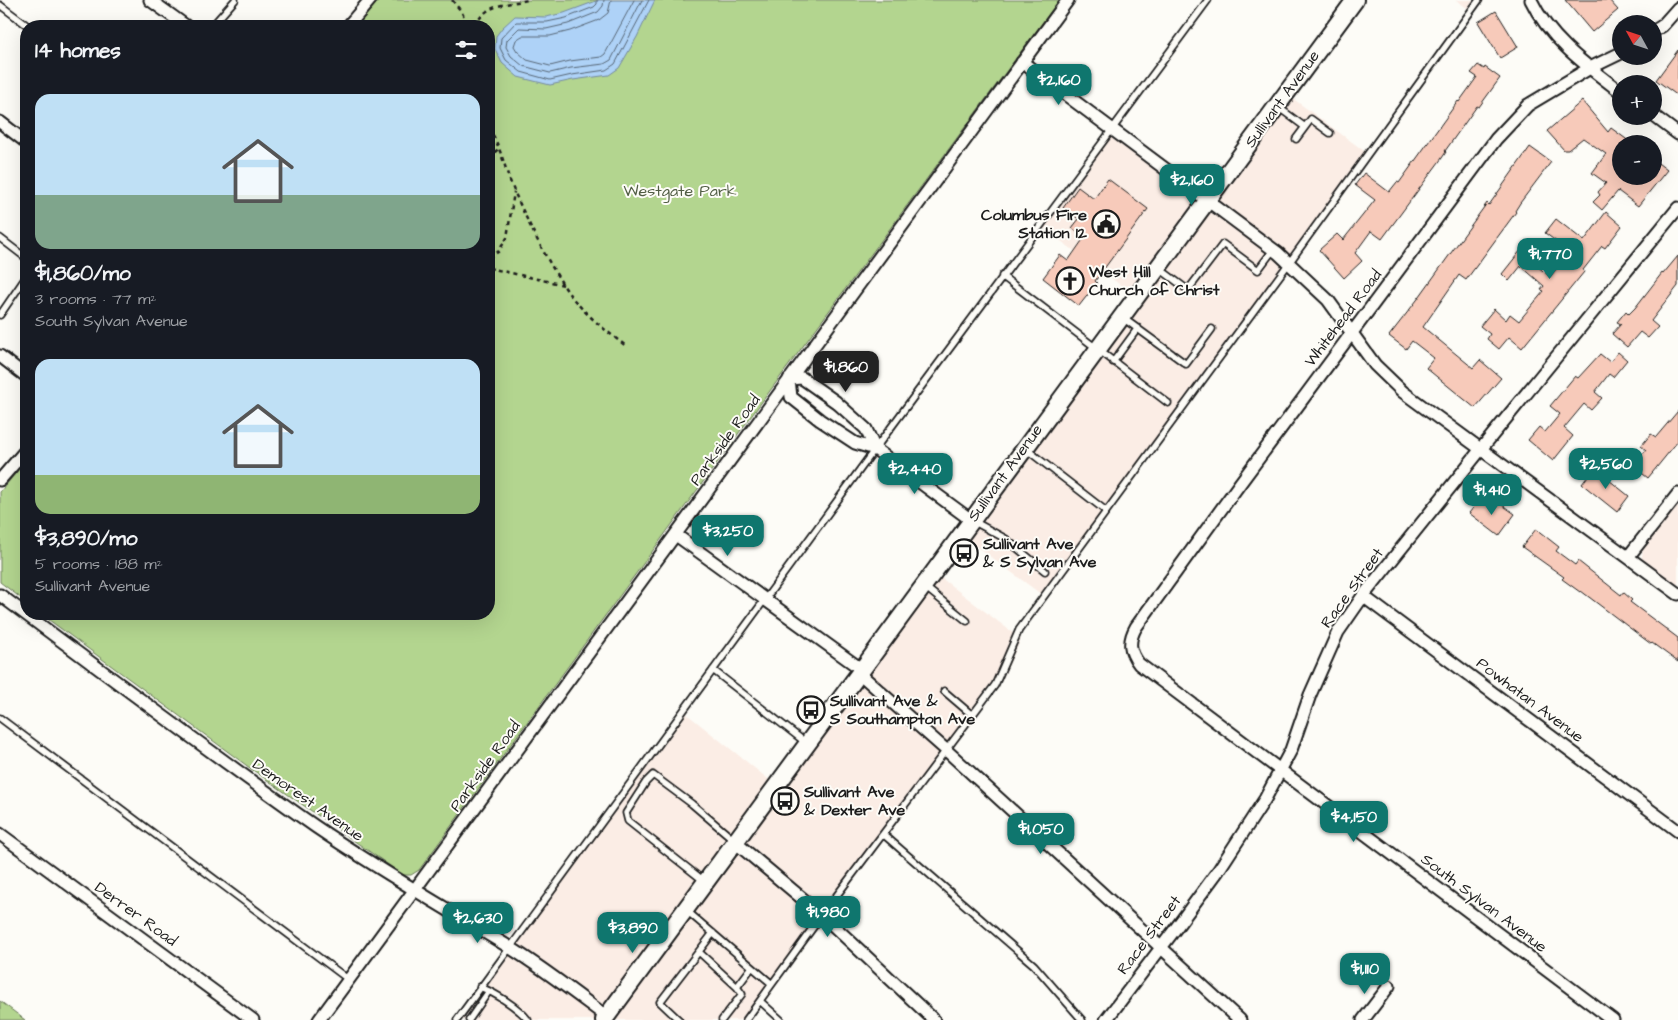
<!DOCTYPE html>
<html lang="en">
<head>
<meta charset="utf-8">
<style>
  body { margin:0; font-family:"Architects Daughter",sans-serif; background:#20242c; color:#f1f3f6; height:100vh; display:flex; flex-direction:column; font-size:19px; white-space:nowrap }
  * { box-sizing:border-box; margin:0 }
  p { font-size:16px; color:#9ea1a6 }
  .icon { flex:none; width:28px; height:28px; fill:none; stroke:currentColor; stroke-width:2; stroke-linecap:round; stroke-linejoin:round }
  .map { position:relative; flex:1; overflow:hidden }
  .panel { position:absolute; left:20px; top:20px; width:475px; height:600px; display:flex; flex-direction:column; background:#171b24; border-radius:20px; box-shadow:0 5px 20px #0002 }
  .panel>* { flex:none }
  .needle { width:32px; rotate:310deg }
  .buttons { position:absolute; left:1612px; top:15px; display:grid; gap:10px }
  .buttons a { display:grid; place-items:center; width:50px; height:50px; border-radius:50%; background:#171b24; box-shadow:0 5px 20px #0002; font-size:25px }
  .price { position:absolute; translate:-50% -42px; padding:0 11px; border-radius:10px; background:#0f766e; color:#fff; font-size:16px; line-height:32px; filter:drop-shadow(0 1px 2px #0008) }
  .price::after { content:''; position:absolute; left:50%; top:30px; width:15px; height:11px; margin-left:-8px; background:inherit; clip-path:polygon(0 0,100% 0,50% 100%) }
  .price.selected { background:#222; color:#fff }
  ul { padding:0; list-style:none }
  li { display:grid; align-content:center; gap:10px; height:265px; padding:0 15px }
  li span { display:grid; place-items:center; height:155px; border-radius:15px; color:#555 }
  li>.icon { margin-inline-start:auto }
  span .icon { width:90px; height:90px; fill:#fffc; stroke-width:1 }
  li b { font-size:21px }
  h2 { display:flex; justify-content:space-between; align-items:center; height:60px; padding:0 15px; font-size:21px }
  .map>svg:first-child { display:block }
</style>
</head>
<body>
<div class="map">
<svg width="1678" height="1020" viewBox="0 0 1678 1020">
  <rect width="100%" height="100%" fill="#fdfcf7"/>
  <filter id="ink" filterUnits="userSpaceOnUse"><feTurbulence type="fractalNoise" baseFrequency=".02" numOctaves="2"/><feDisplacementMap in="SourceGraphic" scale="10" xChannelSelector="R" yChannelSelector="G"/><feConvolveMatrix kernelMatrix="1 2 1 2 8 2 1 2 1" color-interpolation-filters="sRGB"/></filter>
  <g filter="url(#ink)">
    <!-- built -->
    <path fill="#fbede5" d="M 1456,0 L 1484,0 L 1474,13 Z
      M 1284,92 L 1371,156 L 1045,597 L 958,533 L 1134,295 L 1038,224 L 1112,124 L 1207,195 Z
      M 1678,503 L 1678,585 L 1642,559 L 1643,545 Z
      M 932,571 L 1021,639 L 999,686 L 816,930 L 751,1020 L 456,1020 L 683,711 L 772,782 Z"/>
    <!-- green -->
    <path fill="#b3d58f" stroke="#687856" d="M 379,0 L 1059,0 L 741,430 L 419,870 L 411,875 L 403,875 L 250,768 L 41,614 L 489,614 L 489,26 L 357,26 Z
      M 26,461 L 26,602 L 0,582 L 0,492 Z
      M 0,1001 L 25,1020 L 0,1020 Z"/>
    <!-- water -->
    <path fill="#aed2f7" stroke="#74899f" d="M 599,0 L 655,0 L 637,37 L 619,68 L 609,75 L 573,80 L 550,85 L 518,77 L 502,63 L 495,49 L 496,36 L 502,28 L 515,16 L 546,17 L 564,13 Z"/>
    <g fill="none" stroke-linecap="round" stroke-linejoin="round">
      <!-- shore -->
      <path stroke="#566574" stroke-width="1" d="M 597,0 L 597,4 L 594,7 L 566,18 L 547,22 L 516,22 L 501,38 L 500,48 L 506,60 L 521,72 L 550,80 L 572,75 L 606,70 L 615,64 L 649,0
        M 604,0 L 603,6 L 598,12 L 568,24 L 546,29 L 519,28 L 507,40 L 506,47 L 511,56 L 523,66 L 550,73 L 571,68 L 604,64 L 611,60 L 642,0
        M 611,0 L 608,13 L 599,20 L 570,31 L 550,36 L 522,36 L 516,40 L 514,46 L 517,51 L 527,60 L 550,66 L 570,61 L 601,57 L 605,54 L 634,0"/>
    </g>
    <!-- building -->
    <path fill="#f7caba" stroke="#1c1c1c" d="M 1565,0 L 1609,0 L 1618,10 L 1592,32 Z
      M 1496,11 L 1518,47 L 1500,58 L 1478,22 Z
      M 1678,50 L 1678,96 L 1656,80 Z
      M 1478,65 L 1484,69 L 1485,67 L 1500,78 L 1479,107 L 1477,106 L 1445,151 L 1446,152 L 1442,158 L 1382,239 L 1371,231 L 1355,253 L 1362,261 L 1344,278 L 1319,250 L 1337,234 L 1343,240 L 1375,200 L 1355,185 L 1364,173 L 1389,192 L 1397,182 L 1399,183 L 1458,101 L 1459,102 L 1477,77 L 1471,73 Z
      M 1582,101 L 1608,132 L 1611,128 L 1633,144 L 1621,144 L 1621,176 L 1654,176 L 1654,160 L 1667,170 L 1638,206 L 1618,191 L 1602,210 L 1593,202 L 1600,195 L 1598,192 L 1606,183 L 1592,173 L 1606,154 L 1583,138 L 1568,150 L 1564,150 L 1547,131 Z
      M 1530,147 L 1551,162 L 1520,203 L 1515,211 L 1516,212 L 1466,280 L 1459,275 L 1423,327 L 1473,368 L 1480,360 L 1501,378 L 1475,408 L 1426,368 L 1434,358 L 1412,341 L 1406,349 L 1389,336 L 1417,300 L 1487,203 L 1489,205 Z
      M 1108,179 L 1148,209 L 1095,281 L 1097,283 L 1079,306 L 1043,278 L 1060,255 L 1068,261 L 1084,238 L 1072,228 L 1079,219 L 1063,208 L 1078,187 L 1094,199 Z
      M 1606,212 L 1622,226 L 1605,248 L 1602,246 L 1583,270 L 1584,272 L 1522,348 L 1509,337 L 1499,349 L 1487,339 L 1490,334 L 1480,326 L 1494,309 L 1506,320 L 1510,314 L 1519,321 L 1544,291 L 1541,290 L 1544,286 L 1521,266 L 1509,281 L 1502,274 L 1525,245 L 1534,252 L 1528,258 L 1550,277 L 1570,252 L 1545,233 L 1556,219 L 1584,241 Z
      M 1678,256 L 1678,286 L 1651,321 L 1658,327 L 1648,338 L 1640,332 L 1627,347 L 1612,334 L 1621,324 L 1617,322 L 1626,311 L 1629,314 L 1635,308 L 1662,273 L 1663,274 Z
      M 1618,352 L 1627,360 L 1613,377 L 1609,374 L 1595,392 L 1602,398 L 1591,410 L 1584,404 L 1564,428 L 1573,436 L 1553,461 L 1528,440 L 1539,427 L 1545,432 L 1560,414 L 1550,406 L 1575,376 L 1578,378 L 1600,354 L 1610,362 Z
      M 1678,411 L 1678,441 L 1648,478 L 1633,466 L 1646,450 L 1641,446 L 1651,434 L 1656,437 Z
      M 1594,468 L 1629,496 L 1617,512 L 1582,484 Z
      M 1482,497 L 1494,507 L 1498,502 L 1515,514 L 1499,536 L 1469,513 Z
      M 1536,529 L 1559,547 L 1556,551 L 1575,565 L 1578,561 L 1621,595 L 1623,592 L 1632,600 L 1630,602 L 1678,638 L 1678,662 L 1652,643 L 1651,644 L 1581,591 L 1580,592 L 1562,579 L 1564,577 L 1522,547 Z"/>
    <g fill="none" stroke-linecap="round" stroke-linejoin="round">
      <!-- lane casing -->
      <g stroke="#1c1c1c" stroke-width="9">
        <path id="lane" d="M 0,5 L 28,26
          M 212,26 L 235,0
          M 1278,107 L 1305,127
          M 1296,139 L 1311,119 L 1330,133
          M 0,238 L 26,258
          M 1160,269 L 1188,290 L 1223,244 L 1258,270 L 1273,250
          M 1002,276 L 1168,403
          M 0,315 L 26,277
          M 1123,318 L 1186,364 L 1212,329
          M 1113,362 L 1138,328
          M 1026,449 L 1106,511
          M 973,521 L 1006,539 L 1045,571
          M 925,587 L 967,621
          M 713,670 L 805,742
          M 944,691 L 972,715
          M 0,718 L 349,980
          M 883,834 L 1034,965 L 1082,1020
          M 704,881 L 628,821 L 626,813 L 646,782 L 653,775 L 692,804 L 734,840
          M 687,911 L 772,984
          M 699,952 L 737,987 L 742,994 L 722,1020
          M 480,987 C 495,993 518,1007 528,1020
          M 737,987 L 752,967
          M 760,1001 L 781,1020
          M 457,1020 L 875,449 L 1208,0
          M 469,1020 L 489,991
          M 679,1020 L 660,1002 L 713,933
          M 746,1020 L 822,915 L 995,685 L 1019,630 L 1289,263 L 1479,0"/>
      </g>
      <!-- street casing -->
      <g stroke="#1c1c1c" stroke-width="15">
        <path id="street" d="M 150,0 L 186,26
          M 1531,0 C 1550,40 1587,66 1621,92
          M 348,26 L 370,0
          M 1654,31 L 1662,26 L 1678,8
          M 1022,62 L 1278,253 L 1328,300 L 1375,365 L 1403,392 L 1678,594
          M 1654,116 L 1678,134
          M 0,122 L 26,142
          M 0,356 L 26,376
          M 875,449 L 866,429 L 836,402 L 802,378 L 789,379 L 791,397 L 820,420 L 855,443 L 875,449 L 971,520
          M 0,480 L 26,450
          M 676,535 L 861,669
          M 1628,557 L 1678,494
          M 0,595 C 105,673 209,752 316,827 C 379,870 444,907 509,947 C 543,968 575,993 607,1017
          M 1363,596 L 1678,831
          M 859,673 L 946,750 L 1240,1020
          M 0,834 L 253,1020
          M 735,842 L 822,915 L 934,1020
          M 319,1020 L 1068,0
          M 1106,1020 L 1176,928 L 1218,871 L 1265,799 L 1291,750 L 1310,695 L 1338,632 L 1363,596 L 1481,449 L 1678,208
          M 1363,1020 L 1389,986
          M 1613,1020 L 1139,664 C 1129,651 1128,641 1136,627 L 1241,482 L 1496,139 L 1528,105 L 1590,68 L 1621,53"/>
      </g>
      <!-- secondary casing -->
      <g stroke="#1c1c1c" stroke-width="20">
        <path id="secondary" d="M 604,1020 L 1355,0"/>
      </g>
      <!-- path -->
      <path stroke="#1c1c1c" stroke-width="2.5" stroke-dasharray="4 4" stroke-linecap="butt" d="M 452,0 L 461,11 L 469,26
        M 476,26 C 483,4 509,4 528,0
        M 489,128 C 501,147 505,170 514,191 C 528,223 550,267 570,295 C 586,315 606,331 626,346
        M 489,158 L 498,149
        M 489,257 L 498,252 L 507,238 L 514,192
        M 489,268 L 564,285"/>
      <!-- lane -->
      <use href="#lane" stroke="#fdfcf7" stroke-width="5.5"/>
      <!-- street -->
      <use href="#street" stroke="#fdfcf7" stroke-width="11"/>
      <!-- secondary -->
      <use href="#secondary" stroke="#fdfcf7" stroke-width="16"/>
    </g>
  </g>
  <!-- icons -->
  <defs>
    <g id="civic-ring" transform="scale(1.4375)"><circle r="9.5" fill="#fdfcf7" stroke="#1c1c1c" stroke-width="1.5"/><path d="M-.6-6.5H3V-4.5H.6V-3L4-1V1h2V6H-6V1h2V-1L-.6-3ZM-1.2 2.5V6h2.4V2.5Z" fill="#1c1c1c"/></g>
    <g id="church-ring" transform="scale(1.4375)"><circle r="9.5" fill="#fdfcf7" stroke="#1c1c1c" stroke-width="1.5"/><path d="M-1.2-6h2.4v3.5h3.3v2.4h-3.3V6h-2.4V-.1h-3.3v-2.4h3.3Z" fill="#1c1c1c"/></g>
    <g id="bus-ring" transform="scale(1.4375)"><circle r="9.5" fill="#fdfcf7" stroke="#1c1c1c" stroke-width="1.5"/><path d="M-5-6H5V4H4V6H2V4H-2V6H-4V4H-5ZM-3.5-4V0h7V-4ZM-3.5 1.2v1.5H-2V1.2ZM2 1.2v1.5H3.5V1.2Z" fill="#1c1c1c"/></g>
  </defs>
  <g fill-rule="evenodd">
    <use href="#civic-ring" x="1106" y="224"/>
    <use href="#church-ring" x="1070" y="281"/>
    <use href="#bus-ring" x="964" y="553"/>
    <use href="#bus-ring" x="811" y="710"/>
    <use href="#bus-ring" x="785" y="801"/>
  </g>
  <g text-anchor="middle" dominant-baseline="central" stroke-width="4" stroke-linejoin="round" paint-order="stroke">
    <!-- street labels -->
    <g font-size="16" fill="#1c1c1c" stroke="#fdfcf7">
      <text transform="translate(1282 99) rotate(-54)">Sullivant Avenue</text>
      <text transform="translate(1343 318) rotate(-53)">Whitehead Road</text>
      <text transform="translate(725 440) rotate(-54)">Parkside Road</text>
      <text transform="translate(1005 473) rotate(-54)">Sullivant Avenue</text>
      <text transform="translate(1352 588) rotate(-54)">Race Street</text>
      <text transform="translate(1530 700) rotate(37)">Powhatan Avenue</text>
      <text transform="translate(485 766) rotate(-54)">Parkside Road</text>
      <text transform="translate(308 800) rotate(35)">Demorest Avenue</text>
      <text transform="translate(1484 903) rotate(37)">South Sylvan Avenue</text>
      <text transform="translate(136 914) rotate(36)">Derrer Road</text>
      <text transform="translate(1149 935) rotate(-53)">Race Street</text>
    </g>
    <!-- park labels -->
    <g font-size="16" fill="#515d44" stroke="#fdfcf7">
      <text x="680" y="191">Westgate Park</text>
    </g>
    <!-- poi labels -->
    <g font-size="16" font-weight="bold" fill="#1c1c1c" stroke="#fdfcf7" text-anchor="start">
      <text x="1087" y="215" text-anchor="end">Columbus Fire<tspan x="1087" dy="18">Station 12</tspan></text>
      <text x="1089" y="272">West Hill<tspan x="1089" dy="18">Church of Christ</tspan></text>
      <text x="983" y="544">Sullivant Ave<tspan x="983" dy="18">&amp; S Sylvan Ave</tspan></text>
      <text x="830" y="701">Sullivant Ave &amp;<tspan x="830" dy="18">S Southampton Ave</tspan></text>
      <text x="804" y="792">Sullivant Ave<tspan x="804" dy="18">&amp; Dexter Ave</tspan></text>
    </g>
  </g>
</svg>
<div class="buttons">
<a><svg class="needle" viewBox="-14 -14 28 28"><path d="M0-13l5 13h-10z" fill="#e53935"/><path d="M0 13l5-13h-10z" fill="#9ea1a6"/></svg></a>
<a>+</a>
<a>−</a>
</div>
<b class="price" style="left:1059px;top:106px">$2,160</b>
<b class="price" style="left:1192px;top:206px">$2,160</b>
<b class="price" style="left:1550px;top:280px">$1,770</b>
<b class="price selected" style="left:846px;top:393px">$1,860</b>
<b class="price" style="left:1606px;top:490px">$2,560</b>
<b class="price" style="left:915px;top:495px">$2,440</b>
<b class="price" style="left:1492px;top:516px">$1,410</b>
<b class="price" style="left:728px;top:557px">$3,250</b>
<b class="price" style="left:1354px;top:843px">$4,150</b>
<b class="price" style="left:1041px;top:855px">$1,050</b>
<b class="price" style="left:828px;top:938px">$1,980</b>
<b class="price" style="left:478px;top:944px">$2,630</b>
<b class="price" style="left:633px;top:954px">$3,890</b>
<b class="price" style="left:1365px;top:995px">$1,110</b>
<section class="panel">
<h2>14 homes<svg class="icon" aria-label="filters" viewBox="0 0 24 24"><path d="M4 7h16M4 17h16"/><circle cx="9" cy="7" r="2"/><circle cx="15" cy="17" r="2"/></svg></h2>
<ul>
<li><span style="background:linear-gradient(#bfe0f5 65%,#7fa58c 0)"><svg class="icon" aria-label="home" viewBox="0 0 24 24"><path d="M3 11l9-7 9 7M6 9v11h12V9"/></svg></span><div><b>$1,860/mo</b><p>3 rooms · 77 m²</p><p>South Sylvan Avenue</p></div></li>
<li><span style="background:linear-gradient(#bfe0f5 75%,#8fb573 0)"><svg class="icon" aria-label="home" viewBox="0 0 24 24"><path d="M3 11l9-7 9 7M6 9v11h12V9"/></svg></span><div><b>$3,890/mo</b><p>5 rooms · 188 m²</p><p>Sullivant Avenue</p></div></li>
</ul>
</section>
</div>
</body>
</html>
